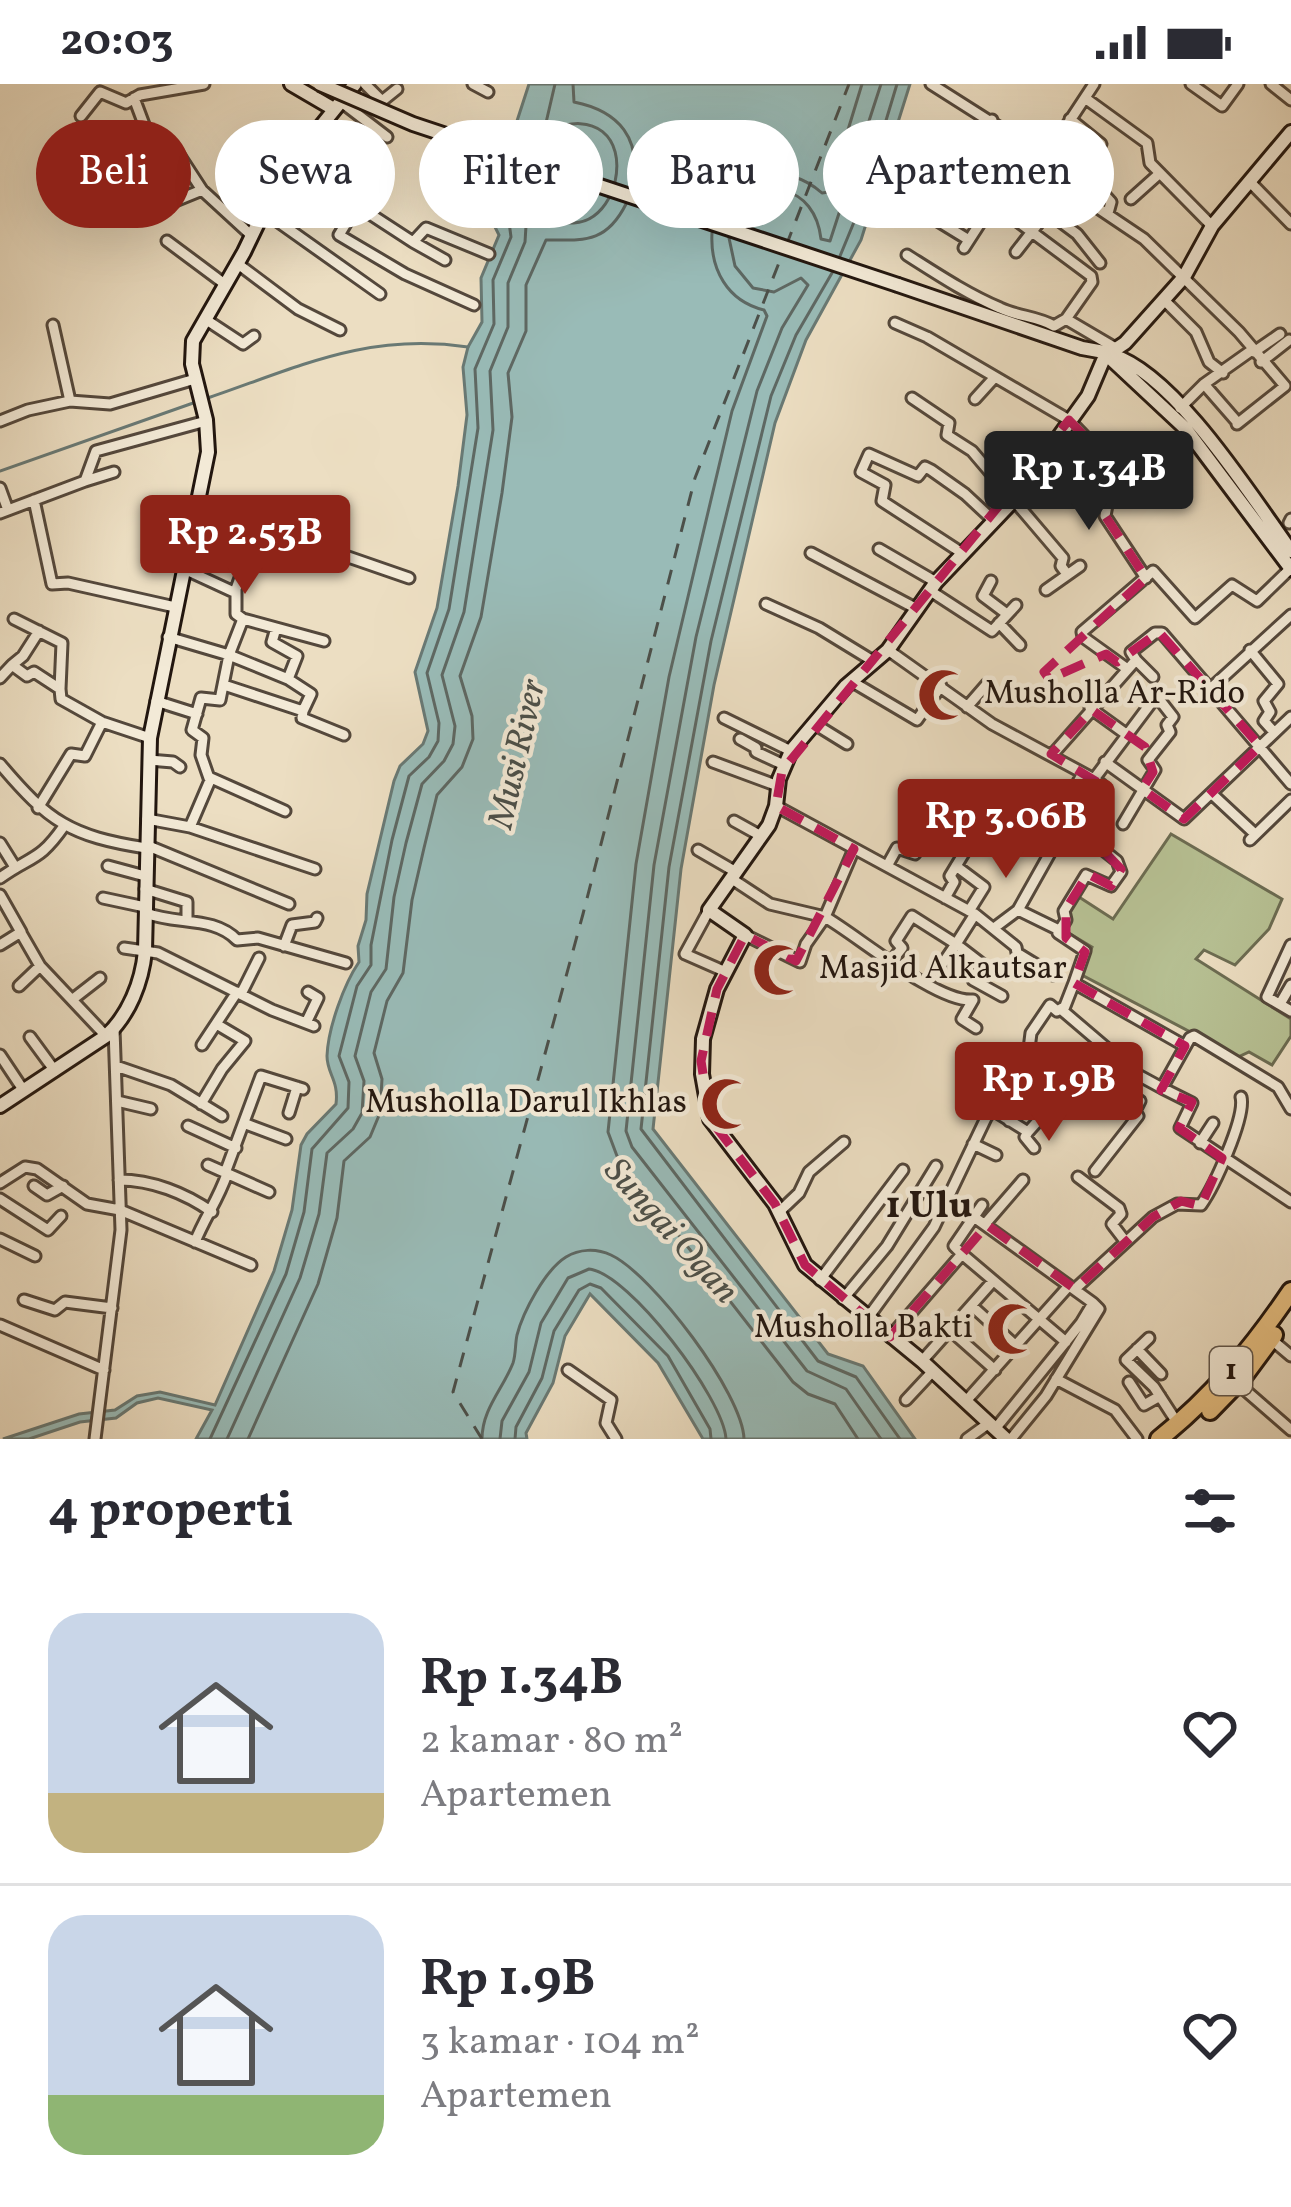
<!DOCTYPE html>
<html lang="id">
<head>
<meta charset="utf-8">
<style>
  body { margin:0; font-family:Vollkorn,serif; background:#f2f2f3; color:#2b2b33; height:100vh; display:flex; flex-direction:column; font-size:45px; white-space:nowrap }
  * { box-sizing:border-box; margin:0 }
  p { font-size:39px; color:#7c7c81 }
  .icon { flex:none; width:66px; height:66px; fill:none; stroke:currentColor; stroke-width:2; stroke-linecap:round; stroke-linejoin:round }
  .map { position:relative; height:1355px; overflow:hidden }
  .sheet { display:flex; flex-direction:column; background:#fff; flex:1 }
  .sheet>* { flex:none }
  .banner { position:absolute; left:36px; top:36px; width:1221px; height:108px; display:flex; gap:24px }
  .price { position:absolute; translate:-50% -102px; padding:0 27px; border-radius:12px; background:#8f2418; color:#fff; font-size:39px; line-height:78px; filter:drop-shadow(0 3px 6px #0008) }
  .price::after { content:''; position:absolute; left:50%; top:72px; width:36px; height:27px; margin-left:-18px; background:inherit; clip-path:polygon(0 0,100% 0,50% 100%) }
  .price.on { background:#222; color:#fff }
  ul { padding:0; list-style:none }
  li { display:flex; align-items:center; gap:36px; height:300px; padding:0 48px }
  li+li { border-top:3px solid #e1e1e2 }
  li span { display:grid; place-items:center; flex:none; width:336px; height:240px; border-radius:36px; color:#555 }
  li>.icon { margin-inline-start:auto }
  span .icon { width:144px; height:144px; fill:#fffc; stroke-width:1 }
  li b { font-size:51px }
  h2 { display:flex; justify-content:space-between; align-items:center; height:144px; padding:0 48px; font-size:51px }
  .tag { padding:0 42px; border-radius:54px; background:#fff; box-shadow:0 12px 48px #0002; font-size:42px; line-height:108px }
  .tag.on { background:#8f2418; color:#fff }
  .status { display:flex; justify-content:space-between; align-items:center; height:84px; padding:0 60px; background:#fff; direction:ltr }
  .status svg { height:33px; fill:currentColor }
  .map>svg:first-child { display:block }
</style>
</head>
<body>
<div class="status"><b>20:03</b><svg viewBox="0 0 49 12"><path d="M0 12V9h3v3zM5 12V6h3v6zM10 12V3h3v9zM15 12V0h3v12zM26 1h20v11H26zM47 4h2v5h-2z"/></svg></div>
<div class="map">
<svg width="1291" height="1355" viewBox="0 0 1291 1355">
  <rect width="100%" height="100%" fill="#ecdec2"/>
  <filter id="stains"><feTurbulence type="fractalNoise" baseFrequency=".00167" numOctaves="4"/><feColorMatrix values="0 0 0 0 .2 0 0 0 0 .09 0 0 0 0 .02 0 0 0 .5 -.17"/></filter>
  <radialGradient id="worn" r=".72"><stop offset=".6" stop-color="#630" stop-opacity="0"/><stop offset="1" stop-color="#630" stop-opacity=".3"/></radialGradient>
  <!-- green -->
  <path fill="#b7c194" stroke="#6c6c52" stroke-width="3" d="M 1171,750 L 1282,815 L 1269,845 L 1235,881 L 1204,866 L 1196,875 L 1291,935 L 1291,952 L 1272,981 L 1249,968 L 1238,973 L 1080,890 L 1092,863 L 1057,842 L 1079,813 L 1113,835 Z"/>
  <!-- water -->
  <path fill="#99bbb7" stroke="#697974" stroke-width="3" d="M 529,0 L 910,0 L 861,156 L 806,256 L 775,339 L 714,601 L 681,785 L 653,1045 L 828,1270 L 863,1282 L 915,1355 L 703,1355 L 658,1279 L 590,1210 L 565,1252 L 553,1299 L 526,1349 L 527,1355 L 196,1355 L 212,1326 L 158,1314 L 137,1319 L 116,1334 L 80,1338 L 29,1355 L 3,1355 L 79,1330 L 115,1326 L 137,1312 L 160,1308 L 215,1321 L 274,1187 L 292,1126 L 301,1061 L 307,1050 L 336,1020 C 339,996 327,990 327,972 C 328,944 344,900 359,878 L 358,862 L 366,836 L 367,810 L 394,697 L 400,682 L 423,660 L 428,647 L 415,588 L 437,524 L 458,402 L 467,331 L 463,283 L 468,263 L 482,238 L 481,194 L 499,151 L 495,143 L 517,37 Z"/>
  <g fill="none" stroke-linecap="round" stroke-linejoin="round">
    <!-- shore -->
    <path stroke="#5e6863" stroke-width="3" d="M 555,0 L 545,43 L 551,46 C 593,27 625,52 615,98
      M 573,0 L 574,18 C 619,27 643,55 632,103
      M 717,131 C 738,87 786,77 822,109 L 829,108 L 862,0
      M 734,137 C 761,88 815,101 821,155 L 830,157 L 881,0
      M 712,149 C 710,185 727,217 764,226 L 767,232 L 732,327 L 669,593 L 636,780 L 608,1048 L 617,1072 L 793,1298 L 808,1310 L 835,1320 L 858,1355
      M 729,154 L 735,182 L 753,204 L 774,208 L 801,194 L 808,201 L 782,244 L 757,307 L 696,553 L 654,781 L 626,1047 L 632,1063 L 807,1287 L 846,1305 L 881,1355
      M 840,172 L 859,126 L 897,0
      M 832,189 L 796,251 L 771,312 L 711,557 L 669,783 L 641,1045 L 818,1277 L 856,1293 L 900,1355
      M 210,1355 L 286,1190 L 304,1128 L 312,1065 L 348,1024 L 349,998 L 339,972 L 357,902 L 371,881 L 371,861 L 392,756 L 409,692 L 429,673 L 438,657 L 439,639 L 427,589 L 449,525 L 478,344 L 475,285 L 494,240 L 493,196 L 511,153 L 509,138 L 518,84
      M 227,1355 L 300,1194 L 319,1130 L 327,1069 L 353,1045 L 362,1029 L 364,997 L 355,972 L 371,908 L 386,885 L 394,813 L 406,759 L 422,700 L 444,677 L 453,660 L 455,642 L 442,591 L 464,528 L 493,346 L 490,287 L 508,243 L 508,199 L 525,158 L 527,126 L 534,122 C 558,145 591,147 609,114
      M 248,1355 L 318,1200 L 337,1134 L 344,1077 L 370,1053 L 380,1029 L 382,995 L 374,969 L 387,917 L 403,889 L 412,816 L 424,764 L 437,711 L 462,683 L 473,655 L 472,632 L 460,592 L 481,533 L 502,409 L 512,333 L 508,289 L 526,247 L 526,201 L 546,156 C 583,156 606,160 626,120
      M 482,1355 C 482,1325 503,1305 513,1279 C 516,1270 515,1260 517,1251 C 523,1228 545,1186 566,1173 C 579,1165 596,1164 611,1171 C 652,1190 743,1310 744,1355
      M 500,1355 L 502,1337 L 529,1288 L 541,1239 L 568,1194 L 589,1185 C 629,1189 724,1315 726,1355
      M 515,1355 L 516,1343 L 542,1294 L 554,1247 L 579,1206 L 590,1200 L 601,1204 L 668,1272 L 710,1345 L 711,1355"/>
    <!-- stream -->
    <path stroke="#697974" stroke-width="3" d="M 205,315 C 299,283 367,248 468,263
      M 0,387 L 196,318"/>
    <!-- ferry -->
    <path stroke="#4c504a" stroke-width="3" stroke-dasharray="15 12" stroke-linecap="butt" d="M 786,162 L 849,0
      M 482,1355 L 453,1308 L 583,830 L 695,394 L 782,171"/>
    <!-- street casing -->
    <g stroke="#54483c" stroke-width="15">
      <path id="street" d="M 365,0 L 382,17 L 397,5
        M 473,0 L 488,8
        M 931,0 L 1046,73 L 1043,78
        M 1191,0 L 1222,22 L 1238,0
        M 1271,0 L 1291,16
        M 1085,14 L 1147,59 L 1150,79 L 1212,142
        M 340,17 L 387,53
        M 81,32 L 100,8 L 126,19 L 140,11 L 204,0
        M 1070,35 L 1101,60
        M 992,36 L 979,57 L 981,64 L 1028,96 L 1043,78 L 1086,116 L 1144,155 L 1239,248 L 1285,302 L 1237,340
        M 118,56 L 146,46 L 134,14
        M 303,60 L 370,130 L 413,158 L 426,144 L 489,170
        M 174,63 L 202,106 L 252,152
        M 1046,73 L 1094,0
        M 1073,76 L 1111,118 L 1108,129
        M 899,93 L 922,104 L 912,121
        M 1251,99 L 1291,140
        M 1022,109 L 1077,150 L 1100,179
        M 902,115 L 969,156
        M 1131,115 L 1160,89
        M 359,118 L 339,151 L 405,190 L 474,221
        M 153,126 L 202,106
        M 263,127 L 380,210
        M 167,157 L 226,201
        M 413,158 L 445,176
        M 964,164 L 993,119
        M 1016,168 L 1069,100
        M 907,171 C 937,190 967,210 1000,224 C 1019,233 1036,232 1054,242 L 1066,235 L 1092,198 L 1091,192 L 993,119 L 955,96
        M 238,180 L 298,225 L 340,246
        M 1164,216 L 1196,248 L 1209,278 L 1223,289
        M 205,235 L 243,260 L 254,252
        M 1066,235 L 1117,265
        M 895,239 L 927,253 L 1069,336 L 1114,383 L 1136,364
        M 53,241 L 70,317 L 110,320 L 195,295
        M 1254,268 L 1280,250
        M 1261,278 L 1289,256
        M 1204,300 L 1238,339
        M 912,314 L 949,339 L 947,351 L 972,367 L 1063,474 L 1061,482 L 1067,490
        M 975,315 L 995,293
        M 1180,324 L 1204,300 L 1252,266
        M 0,337 L 28,326 L 70,317
        M 1114,383 L 1105,432 L 1146,494
        M 85,397 L 114,388
        M 1112,400 L 1128,404 L 1136,416
        M 0,404 L 8,426
        M 34,416 L 52,500 L 68,499 L 175,523
        M 198,421 L 409,494
        M 0,429 L 85,397 L 96,367 L 206,337
        M 1289,439 L 1291,435
        M 879,465 L 936,498
        M 811,469 L 917,525
        M 962,469 L 882,417 L 885,401 L 861,388 L 869,370 L 918,392 L 925,383 L 931,386 L 965,410 L 994,437
        M 184,485 L 236,509
        M 991,497 L 983,512 L 1007,530
        M 929,506 L 992,547 L 1016,521
        M 1046,506 L 1080,482
        M 766,520 L 819,544 L 873,577
        M 14,535 L 62,559 L 60,605
        M 243,535 L 236,530 L 236,505 L 259,441
        M 999,539 L 1020,561
        M 276,544 L 272,558 L 297,572 L 288,595 L 311,610 L 303,627
        M 168,553 L 229,571 L 243,535 L 324,557
        M 888,566 L 992,640 L 1094,695
        M 1250,566 L 1278,600 L 1264,617 L 1270,628 L 1264,637 L 1274,648
        M 1136,576 L 1153,593
        M 12,581 L 23,572 L 39,547
        M 1126,584 L 1083,553 L 1082,548 L 1153,487 L 1195,534 L 1232,501 L 1257,517 L 1291,484
        M 0,594 L 12,581 L 27,592 L 34,588 L 60,605 L 61,615 L 102,638 L 150,654
        M 851,597 L 917,636 L 941,602
        M 224,601 L 303,627 L 302,634 L 344,651
        M 1210,605 L 1291,700
        M 156,617 L 197,630
        M 967,623 L 987,600
        M 1090,624 L 1126,650
        M 724,634 L 791,667
        M 813,639 L 847,660
        M 740,655 L 756,664 L 756,668 L 784,681
        M 1052,671 L 1136,576 L 1131,568 L 1155,549 L 1162,549 L 1210,605 L 1291,531
        M 149,676 L 173,678 L 180,683
        M 713,678 L 778,702
        M 1105,678 L 1184,735 L 1291,633
        M 0,680 C 49,738 70,752 146,764
        M 209,694 L 201,671 L 203,654 L 192,646 L 201,614 L 220,616 L 229,571 L 288,595
        M 1094,695 L 1102,701 L 1086,734 L 1104,746 L 1097,761 L 1117,777 L 1121,788 L 1111,802 L 1086,791 L 1064,827 L 1066,836 L 1058,849 L 1085,867 L 1074,899 L 1185,962
        M 1094,695 L 1154,615 L 1159,615 L 1173,633 L 1167,641 L 1170,648 L 1148,676 L 1155,686 L 1123,740
        M 1211,709 L 1255,750
        M 1067,718 L 1083,689
        M 776,722 L 975,830 L 1016,863 L 1017,869 L 1053,891
        M 38,724 L 71,670 L 85,672 L 102,638
        M 998,733 L 1009,738
        M 147,735 L 190,743 L 211,694 L 285,727
        M 734,737 L 761,752
        M 190,743 L 315,785
        M 1250,756 L 1291,716
        M 0,759 L 15,783
        M 146,761 L 289,820
        M 854,765 L 825,833 C 858,852 937,919 973,916
        M 698,766 L 736,788
        M 108,782 L 145,792
        M 887,782 L 897,764 L 915,770 L 933,734 L 942,734 L 957,704
        M 956,782 L 984,803 L 969,827
        M 0,794 C 32,771 39,778 64,742
        M 732,795 L 770,820 L 825,833 L 806,860 L 800,878 L 745,851
        M 145,805 L 187,818 L 187,834
        M 0,811 L 21,848 L 0,861
        M 103,814 L 145,823
        M 945,814 L 954,798 L 950,792 L 970,759
        M 709,826 L 685,870 L 726,888
        M 1018,826 L 1059,846
        M 146,829 C 177,841 214,832 237,856 L 258,854 L 346,879
        M 975,830 L 956,860 L 982,880 L 973,896 L 1002,912
        M 994,844 L 1018,826 L 1050,769 L 1030,757 L 1032,751 L 1016,743
        M 21,849 L 40,882 L 106,952
        M 1291,861 L 1267,913 L 1291,927
        M 284,862 L 292,841 L 315,838 L 317,834
        M 124,864 L 158,869 L 272,926 L 314,942
        M 891,878 L 902,864 L 896,857 L 912,832 L 956,860 L 939,885
        M 1074,899 L 1063,927 L 1138,991 L 1162,1004 L 1190,954 L 1194,952 L 1278,1003 L 1291,1025
        M 19,902 L 40,882
        M 241,910 L 259,874
        M 73,915 L 100,894
        M 973,916 L 962,935 L 976,944
        M 1280,920 L 1291,901
        M 306,939 L 318,914 L 308,908
        M 30,953 L 55,987
        M 202,961 L 237,908
        M 0,971 L 24,1007
        M 116,982 L 171,1001 L 222,1032
        M 1162,1004 L 1192,1019 L 1180,1044 L 1291,1118
        M 117,1017 L 151,1025
        M 201,1020 L 222,985 L 245,957 L 218,941
        M 991,1025 L 1028,1048 L 1059,1013 L 1020,980
        M 289,1029 L 297,1003
        M 1009,1037 L 1027,1008
        M 246,1040 L 286,1055
        M 188,1042 L 236,1064
        M 1028,1048 L 1025,1053 L 1034,1064
        M 1200,1059 L 1213,1039
        M 973,1060 L 996,1071
        M 208,1081 L 269,1108
        M 1095,1087 L 1138,1032 L 1135,1027 L 1140,1017 L 1125,1008 L 1138,991
        M 225,1089 L 261,992 L 303,1005
        M 1078,1093 L 1119,1124 L 1121,1130 L 1112,1140 L 1125,1157
        M 119,1096 C 152,1096 185,1109 212,1128
        M 0,1099 L 25,1083 L 37,1085 L 87,1120 L 120,1126 L 251,1181
        M 34,1102 L 47,1111 L 63,1102
        M 0,1115 L 48,1146 L 61,1132
        M 779,1128 L 799,1109 L 809,1088 L 844,1058
        M 974,1133 L 1093,1219 L 1081,1239 L 995,1345
        M 985,1140 L 1023,1096
        M 0,1155 L 35,1172
        M 195,1158 C 205,1133 218,1116 227,1090
        M 962,1170 L 954,1162 L 982,1121
        M 820,1196 L 903,1086
        M 1075,1205 L 1153,1133 L 1177,1120 L 1201,1121 C 1214,1103 1246,1033 1241,1013
        M 843,1215 L 887,1162 L 936,1082
        M 24,1216 L 55,1226 L 65,1218 L 112,1224
        M 972,1222 L 1016,1262
        M 867,1235 L 934,1143 L 986,1034 L 1029,965 L 1031,949 L 1050,921 L 1057,927 L 1062,924
        M 0,1241 L 104,1286
        M 950,1246 L 995,1286
        M 890,1253 L 962,1170 L 1066,1258
        M 1149,1254 L 1126,1276 L 1154,1303 L 1178,1340
        M 1272,1256 L 1291,1272
        M 1137,1265 L 1161,1290
        M 922,1277 L 993,1197
        M 568,1286 L 611,1316 L 606,1339 L 616,1355
        M 1056,1295 L 1115,1326 L 1137,1355
        M 1129,1298 L 1144,1321 L 1160,1312
        M 1237,1299 L 1291,1346
        M 906,1316 L 933,1287
        M 966,1317 L 1067,1204
        M 95,1355 L 121,1146 L 114,945
        M 967,1355 L 989,1339
        M 1011,1355 L 1046,1312 L 1099,1225 L 1093,1219"/>
    </g>
    <!-- secondary casing -->
    <g stroke="#22160f" stroke-width="18">
      <path id="secondary" d="M 291,0 L 332,24
        M 898,201 L 1082,264 L 1104,268
        M 1110,269 L 1125,259 L 1184,193 L 1212,142 L 1291,48
        M 1112,271 C 1175,290 1252,413 1291,467
        M 1109,273 L 1186,345 L 1291,485
        M 0,1022 L 106,952 C 129,931 142,898 145,867 L 150,654 L 208,368 L 206,336 L 192,280 L 193,257 L 244,168 L 280,93 L 355,0
        M 1006,1355 L 922,1277 L 805,1181 L 775,1120 L 710,1035 L 702,990 L 703,955 L 717,905 L 745,851 L 709,826 L 769,741 L 776,722 L 779,695 L 791,667 L 846,602 L 888,566 L 936,498 L 1012,418 L 1088,312 L 1107,267"/>
    </g>
    <!-- highway casing -->
    <g stroke="#22160f" stroke-width="22">
      <path id="highway" d="M 1210,1327 L 1243,1293 L 1274,1251
        M 1159,1355 C 1212,1313 1253,1263 1291,1207"/>
    </g>
    <!-- street -->
    <use href="#street" stroke="#f3ead7" stroke-width="9"/>
    <!-- secondary -->
    <use href="#secondary" stroke="#f3ead7" stroke-width="12"/>
    <!-- highway -->
    <use href="#highway" stroke="#e6bf81" stroke-width="16"/>
    <!-- secondary-bridge casing -->
    <g stroke="#22160f" stroke-width="18" stroke-linecap="butt">
      <path id="secondary-bridge" d="M 320,0 L 413,40 L 898,201"/>
    </g>
    <!-- secondary-bridge -->
    <use href="#secondary-bridge" stroke="#f3ead7" stroke-width="12"/>
  </g>
  <!-- marked area -->
  <path fill="none" stroke="#c2185b" stroke-width="9" stroke-dasharray="24 15" stroke-linejoin="round" d="M 1069,336 L 1114,383 L 1104,430 L 1146,494 L 1044,588 L 1049,595 L 1106,570 L 1117,578 L 1159,548 L 1260,662 L 1184,735 L 1142,705 L 1153,688 L 1145,663 L 1092,626 L 1051,670 L 1102,701 L 1085,734 L 1104,746 L 1098,761 L 1121,785 L 1111,802 L 1088,790 L 1066,825 L 1066,854 L 1085,868 L 1074,899 L 1185,962 L 1161,1006 L 1192,1018 L 1179,1044 L 1222,1074 L 1201,1122 L 1181,1117 L 1153,1133 L 1075,1205 L 987,1141 L 890,1253 L 805,1181 L 775,1120 L 710,1035 L 701,977 L 717,905 L 745,851 L 796,877 L 854,765 L 776,722 L 782,687 Z"/>
  <!-- icons -->
  <defs>
    <g id="mosque-bare" transform="scale(4.14)"><path d="M3.5-4.9A6 6 0 1 0 3.5 4.9A5 5 0 1 1 3.5-4.9Z" fill="#8f2418" stroke="#f3ead7" stroke-width="2.5" paint-order="stroke"/></g>
  </defs>
  <g fill-rule="evenodd">
    <use href="#mosque-bare" x="944" y="611"/>
    <use href="#mosque-bare" x="779" y="886"/>
    <use href="#mosque-bare" x="727" y="1020"/>
    <use href="#mosque-bare" x="1013" y="1245"/>
  </g>
  <g text-anchor="middle" dominant-baseline="central" stroke-width="9" stroke-linejoin="round" paint-order="stroke">
    <!-- shield labels -->
    <rect fill="#f3ead7" stroke="#61564b" stroke-width="3" x="1210" y="1263" width="42" height="48" rx="9"/>
    <g font-size="30" font-weight="bold" fill="#22160f">
      <text x="1231" y="1287">1</text>
    </g>
    <!-- poi labels -->
    <g font-size="33" fill="#22160f" stroke="#f3ead7" text-anchor="start">
      <text x="984" y="611">Musholla Ar-Rido</text>
      <text x="819" y="886">Masjid Alkautsar</text>
      <text x="687" y="1020" text-anchor="end">Musholla Darul Ikhlas</text>
      <text x="973" y="1245" text-anchor="end">Musholla Bakti</text>
    </g>
    <!-- water labels -->
    <g font-size="36" font-style="italic" fill="#4c504a" stroke="#f3ead7">
      <text transform="translate(519 670) rotate(-77)">Musi River</text>
      <text transform="translate(670 1148) rotate(48)">Sungai Ogan</text>
    </g>
    <!-- quarter labels -->
    <g font-size="39" font-weight="bold" fill="#22160f" stroke="#f3ead7">
      <text x="929" y="1123">1 Ulu</text>
    </g>
  </g>
  <rect width="100%" height="100%" filter="url(#stains)"/>
  <rect width="100%" height="100%" fill="url(#worn)"/>
</svg>
<b class="price on" style="left:1089px;top:449px">Rp 1.34B</b>
<b class="price" style="left:245px;top:513px">Rp 2.53B</b>
<b class="price" style="left:1006px;top:797px">Rp 3.06B</b>
<b class="price" style="left:1049px;top:1060px">Rp 1.9B</b>
<div class="banner">
<a class="tag on">Beli</a>
<a class="tag">Sewa</a>
<a class="tag">Filter</a>
<a class="tag">Baru</a>
<a class="tag">Apartemen</a>
</div>
</div>
<section class="sheet">
<h2>4 properti<svg class="icon" aria-label="filters" viewBox="0 0 24 24"><path d="M4 7h16M4 17h16"/><circle cx="9" cy="7" r="2"/><circle cx="15" cy="17" r="2"/></svg></h2>
<ul>
<li><span style="background:linear-gradient(#c9d6e8 75%,#c2b280 0)"><svg class="icon" aria-label="home" viewBox="0 0 24 24"><path d="M3 11l9-7 9 7M6 9v11h12V9"/></svg></span><div><b>Rp 1.34B</b><p>2 kamar · 80 m²</p><p>Apartemen</p></div><svg class="icon" aria-label="heart" viewBox="0 0 24 24"><path d="M12 20l-8-8c-3-5 5-10 8-4 3-6 11-1 8 4z"/></svg></li>
<li><span style="background:linear-gradient(#c9d6e8 75%,#8fb573 0)"><svg class="icon" aria-label="home" viewBox="0 0 24 24"><path d="M3 11l9-7 9 7M6 9v11h12V9"/></svg></span><div><b>Rp 1.9B</b><p>3 kamar · 104 m²</p><p>Apartemen</p></div><svg class="icon" aria-label="heart" viewBox="0 0 24 24"><path d="M12 20l-8-8c-3-5 5-10 8-4 3-6 11-1 8 4z"/></svg></li>
</ul>
</section>
</body>
</html>
